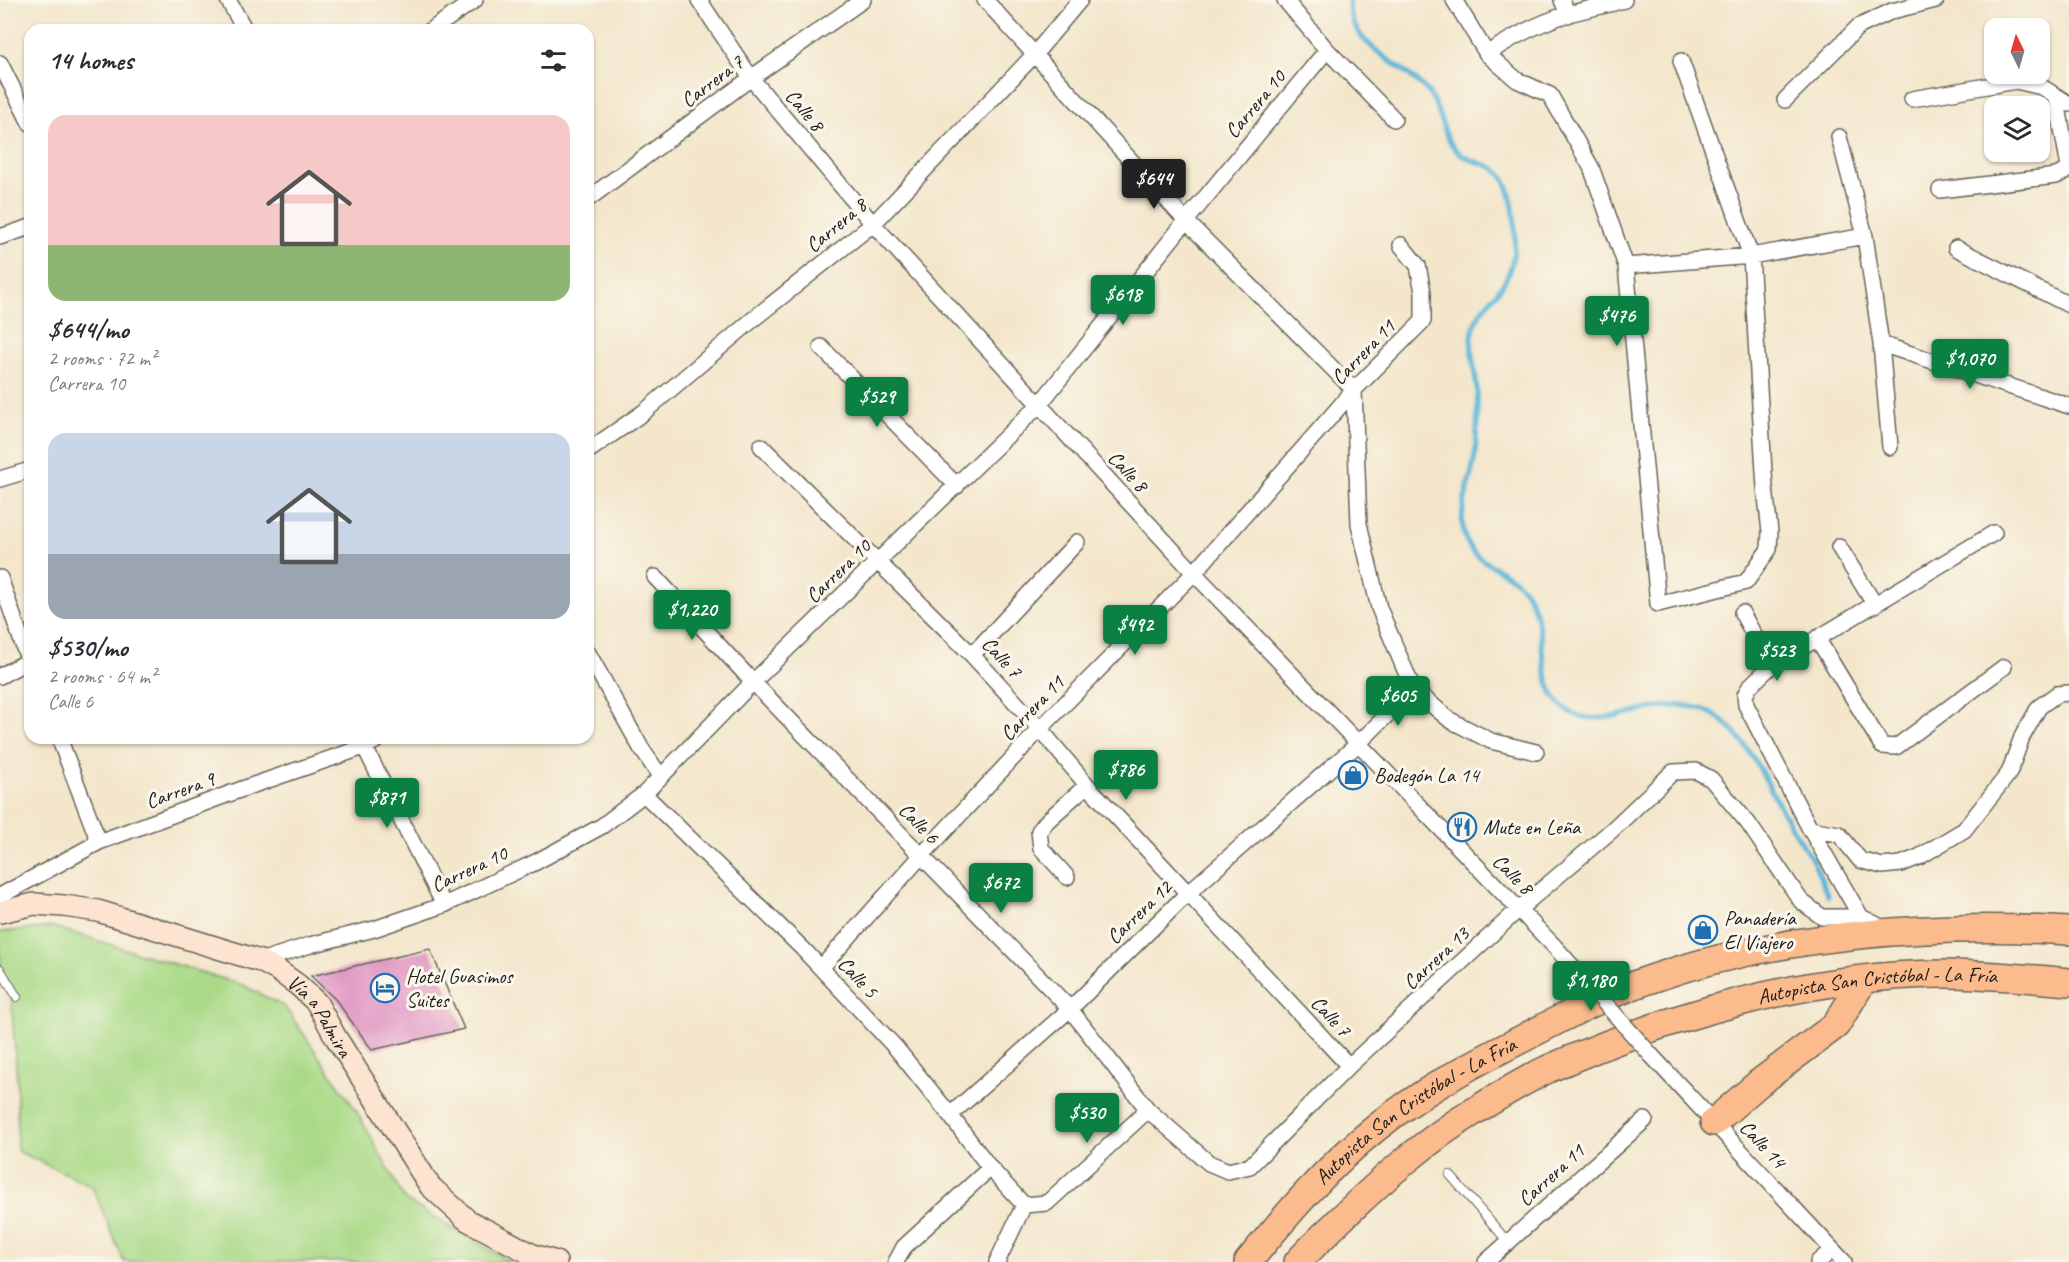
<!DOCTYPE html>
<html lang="en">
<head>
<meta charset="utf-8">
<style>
  body { margin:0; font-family:Caveat,sans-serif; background:#f7f7f7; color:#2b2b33; height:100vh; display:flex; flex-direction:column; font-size:22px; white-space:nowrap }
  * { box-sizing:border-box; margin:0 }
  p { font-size:20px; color:#7c7c81 }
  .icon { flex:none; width:33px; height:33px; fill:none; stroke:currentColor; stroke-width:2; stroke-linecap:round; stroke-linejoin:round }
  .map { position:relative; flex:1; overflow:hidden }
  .details { position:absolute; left:24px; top:24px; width:570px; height:720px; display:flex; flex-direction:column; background:#fff; border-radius:18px; box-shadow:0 2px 4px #0004 }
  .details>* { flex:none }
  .needle { width:39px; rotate:355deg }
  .tools { position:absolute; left:1984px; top:18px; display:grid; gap:12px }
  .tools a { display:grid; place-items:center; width:66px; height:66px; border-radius:12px; background:#fff; box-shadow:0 2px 4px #0004; font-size:30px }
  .price { position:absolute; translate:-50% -51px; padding:0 14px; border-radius:6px; background:#0b8043; color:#fff; font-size:20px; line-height:39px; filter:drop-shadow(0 2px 3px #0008) }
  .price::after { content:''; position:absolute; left:50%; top:36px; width:18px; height:14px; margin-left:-9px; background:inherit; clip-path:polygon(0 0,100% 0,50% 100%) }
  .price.selected { background:#222; color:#fff }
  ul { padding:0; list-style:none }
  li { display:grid; align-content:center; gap:12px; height:318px; padding:0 24px }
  li span { display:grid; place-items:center; height:186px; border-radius:18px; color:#555 }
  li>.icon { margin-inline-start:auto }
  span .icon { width:108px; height:108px; fill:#fffc; stroke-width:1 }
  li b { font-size:26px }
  h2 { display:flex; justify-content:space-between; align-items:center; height:72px; padding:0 24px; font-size:26px }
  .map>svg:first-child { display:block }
</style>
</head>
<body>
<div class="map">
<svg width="2069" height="1262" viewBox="0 0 2069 1262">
  <rect width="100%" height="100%" fill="#fbf7ec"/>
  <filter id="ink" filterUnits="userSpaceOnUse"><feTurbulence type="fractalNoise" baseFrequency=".0167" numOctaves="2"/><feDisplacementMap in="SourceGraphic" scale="12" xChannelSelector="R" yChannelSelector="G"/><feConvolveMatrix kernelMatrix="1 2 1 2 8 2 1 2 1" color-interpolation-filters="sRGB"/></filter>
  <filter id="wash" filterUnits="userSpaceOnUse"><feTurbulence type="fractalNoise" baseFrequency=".008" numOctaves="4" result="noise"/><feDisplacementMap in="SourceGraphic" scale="24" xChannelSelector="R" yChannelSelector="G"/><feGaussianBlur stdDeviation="1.35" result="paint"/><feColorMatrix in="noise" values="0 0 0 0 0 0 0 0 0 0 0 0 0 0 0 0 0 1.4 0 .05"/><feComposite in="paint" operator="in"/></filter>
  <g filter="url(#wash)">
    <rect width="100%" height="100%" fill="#f3e6cb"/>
    <!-- green -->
    <path fill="#aada88" stroke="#637b52" stroke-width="1.5" d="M 53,927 L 243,985 L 285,1007 L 357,1112 L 405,1200 L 510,1262 L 124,1262 L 92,1186 L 17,1151 L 17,1080 L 11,996 L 0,978 L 0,932 Z"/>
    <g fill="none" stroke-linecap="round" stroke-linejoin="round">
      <!-- stream -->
      <path stroke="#5cb6d9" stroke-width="5" d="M 1349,0 C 1348,48 1402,61 1428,92 C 1442,109 1441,135 1457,151 C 1476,169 1497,157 1508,188 C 1518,217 1519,262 1501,287 C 1491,300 1478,312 1474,327 C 1467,349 1477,371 1477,393 C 1478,413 1477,434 1475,454 C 1472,482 1454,515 1467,542 C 1476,563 1503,568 1518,583 C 1525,589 1531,600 1534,609 C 1547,641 1536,695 1572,713 C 1596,726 1635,710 1660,707 C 1679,705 1696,704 1713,714 C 1746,733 1767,784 1785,816 C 1794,832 1805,847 1814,863 C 1819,873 1823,885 1828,896"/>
    </g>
    <g id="blocks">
      <!-- building -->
      <path fill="#df93c1" d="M 430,949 L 464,1029 L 372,1050 L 336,1000 L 311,976 Z"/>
    </g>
  </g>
  <g filter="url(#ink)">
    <use href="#blocks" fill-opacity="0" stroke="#676359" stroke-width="1.5"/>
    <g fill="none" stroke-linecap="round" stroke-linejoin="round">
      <!-- lane casing -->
      <g stroke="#676359" stroke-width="10">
        <path id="lane" d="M 0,969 L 17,997
          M 1450,1175 L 1508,1242"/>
      </g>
      <!-- street casing -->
      <g stroke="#676359" stroke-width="18">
        <path id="street" d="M 228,0 L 245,30
          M 699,0 L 751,78 L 873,224 L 1194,573 L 1555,947
          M 985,0 L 1186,221 L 1354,390 L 1359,524 L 1379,608 L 1413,689 L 1450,720 L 1491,741 L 1536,752
          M 1285,0 L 1327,50 L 1394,119
          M 1454,0 L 1487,54 L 1517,80 L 1550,95 L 1591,167 L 1626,266 L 1658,604 L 1746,582 L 1769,549 L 1770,532 L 1765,488 L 1751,256 L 1681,61
          M 1562,0 L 1568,15
          M 431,30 L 475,0
          M 1487,54 C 1512,37 1539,23 1568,14 C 1586,9 1605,6 1624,0
          M 0,63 L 30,123
          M 2056,96 L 2069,167
          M 1912,99 L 2016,81 L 2042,87 L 2069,104
          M 1785,100 L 1858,27 L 1892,11 L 1936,0
          M 1839,137 L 1865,236 L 1881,344 L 1890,447
          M 1940,190 L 2056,176 L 2069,170
          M 588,199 L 751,78 L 863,0
          M 0,237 L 30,227
          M 1956,248 L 2069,305
          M 1626,266 L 1751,256 L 1865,236
          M 1881,344 L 2069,406
          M 821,347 L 957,486
          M 761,446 L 972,655 L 1040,729 L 1087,785 L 1349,1066
          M 588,451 L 644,412 L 757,316 L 873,224 L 1034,55 L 1080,0
          M 0,479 L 30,470
          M 1839,547 L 1875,605
          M 655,577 L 753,682 L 1070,1009 L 1148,1110 L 1209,1163 L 1228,1171 L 1250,1166 L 1349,1066 L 1519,909 L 1612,830 L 1673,772 L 1696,771 L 1711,779 L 1748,823 L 1801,901 L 1822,917 L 1861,917 L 1885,929
          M 0,578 L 30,665
          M 1742,613 L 1771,666
          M 1817,638 L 1882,746 L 1896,747 L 2004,667
          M 588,653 L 641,748 L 660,776
          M 972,655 L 1077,542
          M 0,676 L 30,660
          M 59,738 L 99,842
          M 360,738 L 444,905
          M 644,794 L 802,948 L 896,1048 L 950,1115 L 990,1168 L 1024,1205
          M 1810,829 L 1839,834 L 1860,860 L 1882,866 L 1901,864 L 1919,857 L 1964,830 L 2009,773 L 2022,737 L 2039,707 L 2057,694 L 2069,693
          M 1067,877 L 1041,848 L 1039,831 L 1047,821 L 1087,785
          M 0,896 L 99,842 L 245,788 L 364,747 L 381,738
          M 1861,917 L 1810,829 L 1746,705 L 1745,695 L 1750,686 L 1771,666 L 1994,533
          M 260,961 L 310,945 L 374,929 L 444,905 L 536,862 L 602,826 L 644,794 L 753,682 L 1039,405 L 1186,221 L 1327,50
          M 821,968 L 922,855 L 1040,729 L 1194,573 L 1354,390 L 1423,321 L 1423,292 L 1418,266 L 1401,245
          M 1651,1055 L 1844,1262
          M 950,1115 L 1070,1009 L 1188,893 L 1359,743 L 1413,689
          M 1024,1205 L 1047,1203 L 1148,1110
          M 896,1262 L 904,1247 L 990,1168
          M 997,1262 L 1024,1205
          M 1486,1262 L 1645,1120
          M 1818,1262 L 1832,1250"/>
      </g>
      <!-- secondary casing -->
      <g stroke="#676359" stroke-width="24">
        <g id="secondary">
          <path id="s1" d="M 0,912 L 34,904 L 64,906 L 98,911 L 260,961 L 277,970 L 298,985 L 317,1003 L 335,1036 L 430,1186 L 467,1220 L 533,1255 L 556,1262"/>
        </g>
      </g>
      <!-- highway casing -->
      <g stroke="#676359" stroke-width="30">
        <g id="highway">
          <path d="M 1714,1122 L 1759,1083 L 1836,1025 L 1864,979"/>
          <path id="s2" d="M 1248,1262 C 1287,1214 1327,1167 1376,1128 C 1418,1094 1465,1068 1514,1043 C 1556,1021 1602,996 1648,980 C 1778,934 1932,923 2069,931"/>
          <path id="s3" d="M 1298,1262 C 1313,1245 1330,1230 1346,1214 C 1386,1176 1427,1140 1473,1112 C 1497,1097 1523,1081 1548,1069 C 1669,1015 1809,975 1942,974 C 1985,974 2027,978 2069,982"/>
        </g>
      </g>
      <!-- lane -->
      <use href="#lane" stroke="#fff" stroke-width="8"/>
      <!-- street -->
      <use href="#street" stroke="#fff" stroke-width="15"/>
      <!-- secondary -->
      <use href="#secondary" stroke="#fde4d1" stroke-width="21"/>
      <!-- highway -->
      <use href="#highway" stroke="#fbbb8c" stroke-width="27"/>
      <!-- street-bridge casing -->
      <g stroke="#676359" stroke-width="18" stroke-linecap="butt">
        <path id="street-bridge" d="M 1555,947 L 1651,1055"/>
      </g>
      <!-- street-bridge -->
      <use href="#street-bridge" stroke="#fff" stroke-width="15"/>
    </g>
  </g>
  <!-- icons -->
  <defs>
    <g id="shop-ring" transform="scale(1.5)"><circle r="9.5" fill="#fbf7ec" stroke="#1f6fb2" stroke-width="1.5"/><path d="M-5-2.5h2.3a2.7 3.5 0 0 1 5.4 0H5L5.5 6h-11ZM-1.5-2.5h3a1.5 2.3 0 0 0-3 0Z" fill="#1f6fb2"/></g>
    <g id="restaurant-ring" transform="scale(1.5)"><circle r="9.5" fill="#fbf7ec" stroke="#1f6fb2" stroke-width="1.5"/><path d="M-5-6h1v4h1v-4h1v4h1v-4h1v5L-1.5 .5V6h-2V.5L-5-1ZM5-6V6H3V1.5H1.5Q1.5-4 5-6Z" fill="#1f6fb2"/></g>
    <g id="hotel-ring" transform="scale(1.5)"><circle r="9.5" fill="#fbf7ec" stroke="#1f6fb2" stroke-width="1.5"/><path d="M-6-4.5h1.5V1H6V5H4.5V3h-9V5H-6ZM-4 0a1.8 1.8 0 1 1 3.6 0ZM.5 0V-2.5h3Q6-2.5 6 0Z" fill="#1f6fb2"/></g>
  </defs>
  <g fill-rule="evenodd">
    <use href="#shop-ring" x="1353" y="775"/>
    <use href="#restaurant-ring" x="1462" y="827"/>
    <use href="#shop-ring" x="1703" y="930"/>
    <use href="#hotel-ring" x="385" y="988"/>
  </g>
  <g text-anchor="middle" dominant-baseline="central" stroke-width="6" stroke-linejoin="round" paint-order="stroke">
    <!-- street labels -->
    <g font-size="21" fill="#1c1c1c" stroke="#fbf7ec">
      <text transform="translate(712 81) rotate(-37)">Carrera 7</text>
      <text transform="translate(1255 104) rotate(-50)">Carrera 10</text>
      <text transform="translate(805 110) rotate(50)">Calle 8</text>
      <text transform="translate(836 225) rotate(-40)">Carrera 8</text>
      <text transform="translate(1363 352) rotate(-46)">Carrera 11</text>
      <text transform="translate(1128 471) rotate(47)">Calle 8</text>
      <text transform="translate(838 571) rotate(-44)">Carrera 10</text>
      <text transform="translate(1002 657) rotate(47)">Calle 7</text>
      <text transform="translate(1032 708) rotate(-46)">Carrera 11</text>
      <text transform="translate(180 790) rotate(-20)">Carrera 9</text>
      <text transform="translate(919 823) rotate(46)">Calle 6</text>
      <text transform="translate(469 869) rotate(-25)">Carrera 10</text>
      <text transform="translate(1513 874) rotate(45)">Calle 8</text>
      <text transform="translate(1139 912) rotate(-44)">Carrera 12</text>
      <text transform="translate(1436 958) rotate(-43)">Carrera 13</text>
      <text transform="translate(858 977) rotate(47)">Calle 5</text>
      <text stroke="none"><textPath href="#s3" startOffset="660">Autopista San Cristóbal - La Fría</textPath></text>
      <text transform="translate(1331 1016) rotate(47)">Calle 7</text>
      <text stroke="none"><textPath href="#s1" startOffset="352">Vía a Palmira</textPath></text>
      <text stroke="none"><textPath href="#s2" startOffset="228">Autopista San Cristóbal - La Fría</textPath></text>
      <text transform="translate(1763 1144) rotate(47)">Calle 14</text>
      <text transform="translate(1551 1175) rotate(-42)">Carrera 11</text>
    </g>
    <!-- poi labels -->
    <g font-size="21" fill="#1c1c1c" stroke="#fbf7ec" text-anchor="start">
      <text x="1374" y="775">Bodegón La 14</text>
      <text x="1483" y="827">Mute en Leña</text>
      <text x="1724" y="918">Panadería<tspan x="1724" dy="24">El Viajero</tspan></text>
      <text x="406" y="976">Hotel Guasimos<tspan x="406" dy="24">Suites</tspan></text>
    </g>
  </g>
</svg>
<div class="tools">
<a><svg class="needle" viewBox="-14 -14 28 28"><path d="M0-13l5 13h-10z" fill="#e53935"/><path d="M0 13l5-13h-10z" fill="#7c7c81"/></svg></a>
<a><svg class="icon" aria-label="layers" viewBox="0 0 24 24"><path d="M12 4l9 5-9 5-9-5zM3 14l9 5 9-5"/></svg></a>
</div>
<b class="price selected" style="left:1154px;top:210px">$644</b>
<b class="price" style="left:1123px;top:326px">$618</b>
<b class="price" style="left:1617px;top:347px">$476</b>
<b class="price" style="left:1970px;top:390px">$1,070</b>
<b class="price" style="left:877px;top:428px">$529</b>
<b class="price" style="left:692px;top:641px">$1,220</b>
<b class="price" style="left:1135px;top:656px">$492</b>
<b class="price" style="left:1777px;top:682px">$523</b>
<b class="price" style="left:1398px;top:727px">$605</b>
<b class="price" style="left:1126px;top:801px">$786</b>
<b class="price" style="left:387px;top:829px">$871</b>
<b class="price" style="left:1001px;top:914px">$672</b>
<b class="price" style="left:1591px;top:1012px">$1,180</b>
<b class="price" style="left:1087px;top:1144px">$530</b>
<section class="details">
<h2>14 homes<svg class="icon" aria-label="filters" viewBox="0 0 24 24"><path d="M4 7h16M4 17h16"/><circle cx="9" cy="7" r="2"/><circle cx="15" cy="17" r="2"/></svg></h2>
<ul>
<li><span style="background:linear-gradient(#f6c9c9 70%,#8fb573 0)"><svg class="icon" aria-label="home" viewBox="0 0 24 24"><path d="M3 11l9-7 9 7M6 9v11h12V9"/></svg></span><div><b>$644/mo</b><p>2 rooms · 72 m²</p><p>Carrera 10</p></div></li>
<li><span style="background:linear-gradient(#c9d6e8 65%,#9aa5b1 0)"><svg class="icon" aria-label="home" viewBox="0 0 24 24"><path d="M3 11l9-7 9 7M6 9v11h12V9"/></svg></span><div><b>$530/mo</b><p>2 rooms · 64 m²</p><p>Calle 6</p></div></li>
</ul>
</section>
</div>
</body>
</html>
